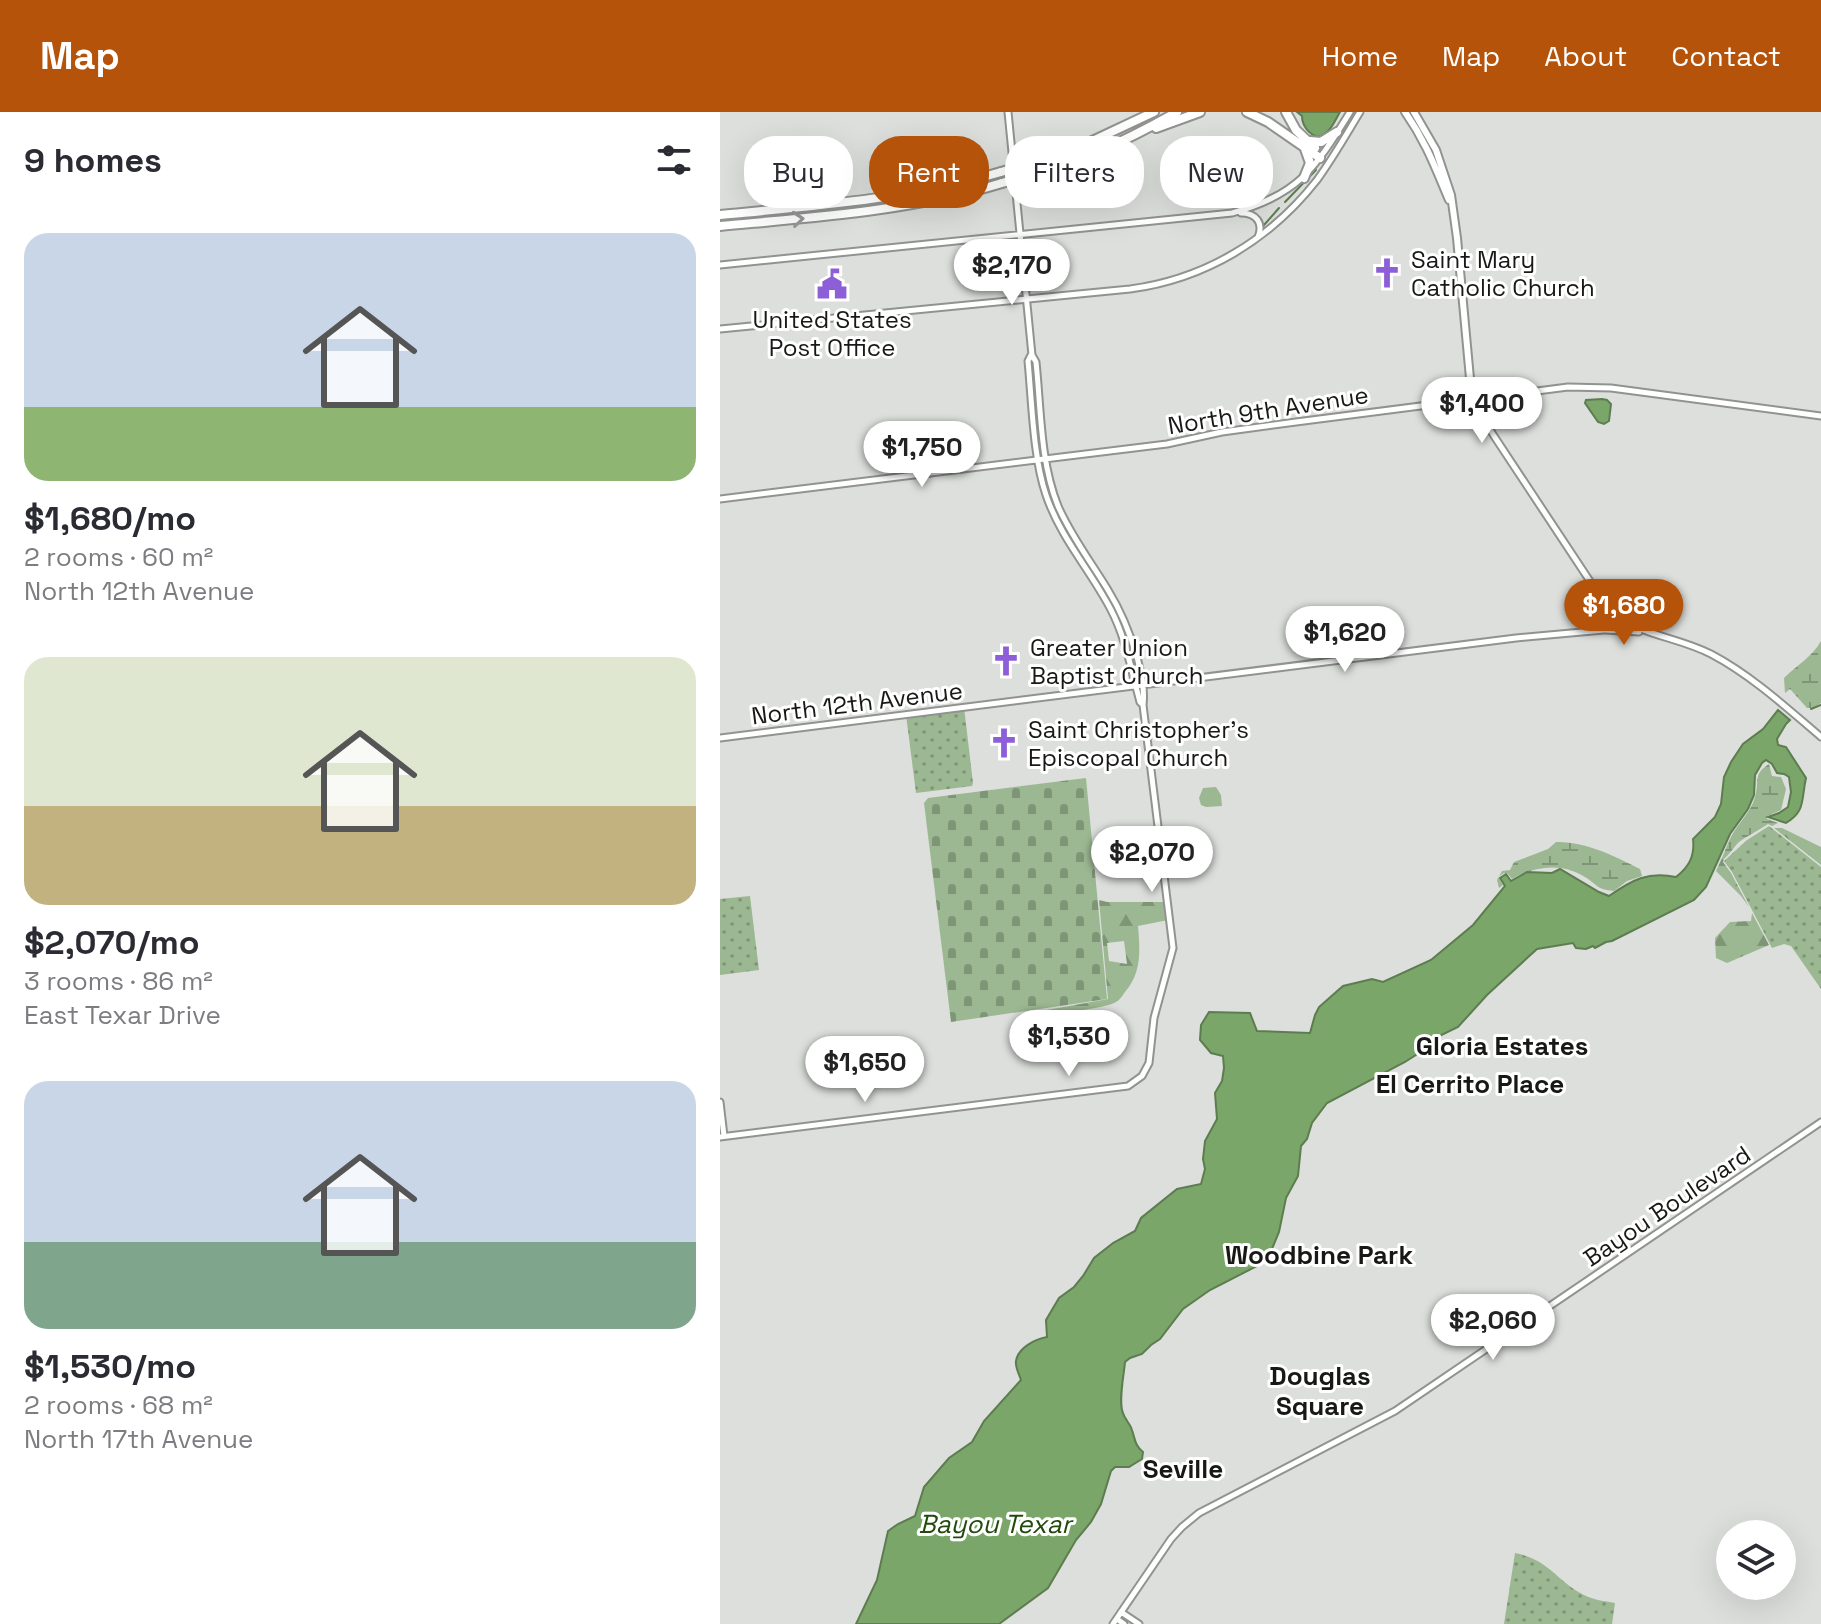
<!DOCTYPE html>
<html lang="en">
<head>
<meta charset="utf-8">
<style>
  body { margin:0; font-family:"Space Grotesk",sans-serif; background:#f2f2f3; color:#2b2b33; height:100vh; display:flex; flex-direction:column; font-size:30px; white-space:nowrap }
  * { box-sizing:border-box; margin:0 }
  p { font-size:26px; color:#7c7c81 }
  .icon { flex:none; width:44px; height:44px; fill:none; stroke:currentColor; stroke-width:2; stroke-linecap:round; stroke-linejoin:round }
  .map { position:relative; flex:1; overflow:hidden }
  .side { display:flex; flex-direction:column; background:#fff; width:720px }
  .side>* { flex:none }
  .hud { position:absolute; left:24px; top:24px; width:760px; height:72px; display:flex; gap:16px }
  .fabs { position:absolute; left:996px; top:1408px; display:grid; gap:16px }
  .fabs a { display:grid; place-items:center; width:80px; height:80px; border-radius:50%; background:#fff; box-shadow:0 8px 32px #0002; font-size:40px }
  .price { position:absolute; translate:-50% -68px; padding:0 18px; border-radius:28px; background:#fff; color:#222; font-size:26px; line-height:52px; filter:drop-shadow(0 2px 4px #0008) }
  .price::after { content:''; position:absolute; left:50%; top:48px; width:24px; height:18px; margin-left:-12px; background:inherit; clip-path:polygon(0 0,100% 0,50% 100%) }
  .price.selected { background:#b45309; color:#fff }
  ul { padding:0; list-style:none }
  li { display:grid; align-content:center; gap:16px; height:424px; padding:0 24px }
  li span { display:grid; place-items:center; height:248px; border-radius:24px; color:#555 }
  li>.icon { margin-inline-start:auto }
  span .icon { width:144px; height:144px; fill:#fffc; stroke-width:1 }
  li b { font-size:34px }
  h2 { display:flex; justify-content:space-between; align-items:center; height:96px; padding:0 24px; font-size:34px }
  .chip { padding:0 28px; border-radius:32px; background:#fff; box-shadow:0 8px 32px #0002; font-size:28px; line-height:72px }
  .chip.selected { background:#b45309; color:#fff }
  header { display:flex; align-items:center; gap:48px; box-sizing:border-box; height:112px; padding:0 40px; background:#b45309; color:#fff }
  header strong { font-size:38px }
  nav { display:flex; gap:44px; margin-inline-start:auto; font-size:28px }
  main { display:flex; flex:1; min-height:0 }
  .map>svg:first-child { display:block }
</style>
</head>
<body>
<header>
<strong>Map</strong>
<nav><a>Home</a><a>Map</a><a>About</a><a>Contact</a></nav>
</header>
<main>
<section class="side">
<h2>9 homes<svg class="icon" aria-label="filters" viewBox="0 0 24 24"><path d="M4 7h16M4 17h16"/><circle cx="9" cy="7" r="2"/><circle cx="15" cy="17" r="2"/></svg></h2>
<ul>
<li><span style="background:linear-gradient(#c9d6e8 70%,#8fb573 0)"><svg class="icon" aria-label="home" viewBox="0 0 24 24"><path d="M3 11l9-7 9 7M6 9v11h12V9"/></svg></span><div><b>$1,680/mo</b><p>2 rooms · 60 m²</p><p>North 12th Avenue</p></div></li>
<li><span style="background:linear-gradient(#dfe7d0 60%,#c2b280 0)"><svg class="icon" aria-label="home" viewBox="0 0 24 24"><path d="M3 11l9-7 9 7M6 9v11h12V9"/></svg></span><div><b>$2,070/mo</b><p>3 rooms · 86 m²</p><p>East Texar Drive</p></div></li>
<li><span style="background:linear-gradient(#c9d6e8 65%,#7fa58c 0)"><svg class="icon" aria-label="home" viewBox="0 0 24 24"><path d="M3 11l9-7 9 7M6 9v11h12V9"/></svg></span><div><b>$1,530/mo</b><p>2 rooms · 68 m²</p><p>North 17th Avenue</p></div></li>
</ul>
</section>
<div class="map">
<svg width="1101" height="1512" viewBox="0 0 1101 1512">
  <defs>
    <pattern id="forest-firs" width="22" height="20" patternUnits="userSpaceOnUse" patternTransform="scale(2)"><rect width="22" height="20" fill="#9cb892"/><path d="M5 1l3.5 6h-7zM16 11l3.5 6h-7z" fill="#7e9576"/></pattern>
    <pattern id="wetland-marsh" width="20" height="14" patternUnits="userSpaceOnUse" patternTransform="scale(2)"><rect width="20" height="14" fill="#9cb892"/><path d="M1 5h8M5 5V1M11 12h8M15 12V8" fill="none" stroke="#7e9576"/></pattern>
    <pattern id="cemetery-stones" width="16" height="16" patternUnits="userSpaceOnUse" patternTransform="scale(2)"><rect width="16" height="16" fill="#9cb892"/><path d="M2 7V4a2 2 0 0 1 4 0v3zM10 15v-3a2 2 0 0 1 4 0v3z" fill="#7e9576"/></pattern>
    <pattern id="park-dots" width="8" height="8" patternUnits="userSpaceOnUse" patternTransform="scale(2)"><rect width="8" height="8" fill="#9cb892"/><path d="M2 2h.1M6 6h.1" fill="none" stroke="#7e9576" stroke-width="1.8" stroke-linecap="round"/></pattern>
  </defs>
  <rect width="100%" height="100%" fill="#dcdfdb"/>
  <!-- forest -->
  <path fill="url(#forest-firs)" fill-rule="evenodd" d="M 402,37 L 405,71 L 361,76 L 359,70 L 347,73 L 344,69 L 377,56 Z
    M 1054,716 L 1062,716 L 1101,735 L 1101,753 Z
    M 1002,746 L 1004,747 L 1003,750 L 1011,761 L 1029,795 L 1021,784 L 996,759 Z
    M 379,788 L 387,790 L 446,790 L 448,808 L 418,814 C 420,839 422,860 405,880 C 402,884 400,888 396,890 C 387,896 341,901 327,902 L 327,898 L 388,887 ZM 404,829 L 407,852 L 389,849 L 387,831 Z
    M 1032,801 L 1049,833 L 1007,851 L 996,846 L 995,826 L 1010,810 L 1031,809 Z"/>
  <!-- wetland -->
  <path fill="url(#wetland-marsh)" d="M 1101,529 L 1101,591 L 1094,596 L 1087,596 L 1070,577 L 1065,581 L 1064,566 C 1077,553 1092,545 1101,529 Z
    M 1049,652 L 1052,664 L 1061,665 L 1066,677 L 1061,698 L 1047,704 L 1047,707 L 1058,711 L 1052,714 L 1048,712 C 1041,717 1022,727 1018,731 C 1013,736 1010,742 1004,747 L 1002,746 C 1005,739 1008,730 1012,723 C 1019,710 1031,700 1035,685 C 1040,669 1032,663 1049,652 Z
    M 836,730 C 864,729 895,744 920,757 L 922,764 L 907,769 L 894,779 C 876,777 879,774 865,765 C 842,750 814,754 792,767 L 787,761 L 784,761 L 778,765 L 783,773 L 779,776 L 777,768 L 782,759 L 790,758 L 794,750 L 828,737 Z"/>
  <!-- cemetery -->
  <path fill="url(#cemetery-stones)" d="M 366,666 L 387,887 L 231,910 L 204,691 L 208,686 Z"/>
  <!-- park -->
  <path fill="url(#park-dots)" d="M 244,595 L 253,671 L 252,674 L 196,681 L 186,603 Z
    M 1049,714 L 1101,755 L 1101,877 L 1071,834 L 1064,832 L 1052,836 L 1012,760 L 1004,749 L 1027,728 Z
    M 30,784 L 39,858 L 0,863 L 0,787 Z
    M 795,1441 C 830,1448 836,1469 864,1483 C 874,1488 884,1489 895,1491 L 892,1512 L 784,1512 Z"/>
  <!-- garden -->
  <path fill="#9cb892" d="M 496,675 L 501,683 L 502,694 L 486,695 L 481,693 L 479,686 L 483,676 Z"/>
  <!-- water -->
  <path fill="#7aa669" stroke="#5d7c50" stroke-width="2" d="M 577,0 L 620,0 C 614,10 610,22 598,25 C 588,22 582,13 582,4 Z
    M 882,287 L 887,288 L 891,292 L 889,309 L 884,312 L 878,310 L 865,291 L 866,288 Z
    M 1058,598 L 1070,608 L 1066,612 L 1057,627 L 1058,633 L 1066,635 L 1086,666 C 1081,688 1086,699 1066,711 L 1048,705 L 1059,701 L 1068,695 L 1071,680 L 1069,665 L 1064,662 L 1057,661 L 1052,652 L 1046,648 L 1042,651 L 1035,663 L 1034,683 L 1028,697 L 1010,722 L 986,775 L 974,788 L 892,829 L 886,830 L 875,836 L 873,834 L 866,837 L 856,836 L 853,831 L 817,837 L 767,883 L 738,915 L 709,929 L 702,939 L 685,950 L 607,991 L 592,1011 L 587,1027 L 581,1034 L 578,1064 L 566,1086 L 559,1120 L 552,1137 L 537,1154 L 490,1178 L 463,1197 L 440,1227 L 431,1233 L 422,1242 L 410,1246 L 405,1250 C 404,1263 398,1290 403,1301 C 405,1308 410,1311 412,1318 C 415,1327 415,1334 423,1340 L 422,1347 L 409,1355 L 395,1355 L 391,1359 L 381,1392 L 371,1410 L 356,1428 L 328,1476 L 279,1512 L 136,1512 L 157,1468 L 168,1419 L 178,1412 L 195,1404 L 204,1375 L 229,1346 L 252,1330 L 264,1309 L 301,1268 C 299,1262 295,1255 296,1249 C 298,1236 315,1227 327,1225 L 326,1208 L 339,1186 L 354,1175 L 363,1164 L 374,1146 L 393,1131 L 415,1119 L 421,1106 L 457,1077 L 481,1072 L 485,1057 L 483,1047 L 485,1029 L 497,1007 L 495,981 L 502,969 L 504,956 L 503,944 L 491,941 L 480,928 L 481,913 L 489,900 L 530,901 L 537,919 L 590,921 L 595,903 L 599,895 L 623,874 L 652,867 L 663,870 L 711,848 L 753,813 L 785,774 L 780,766 L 786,762 L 791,769 L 807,760 L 832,761 L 840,757 L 879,780 L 889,784 C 912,768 928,759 956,765 C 969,755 975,744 973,727 L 995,705 L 1001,692 L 1004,665 L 1011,650 L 1023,632 L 1043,617 Z"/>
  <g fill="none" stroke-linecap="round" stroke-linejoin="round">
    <!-- stream -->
    <path stroke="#5d7c50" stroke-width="2" d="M 565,90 L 596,58
      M 544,113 L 559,96
      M 1091,597 L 1101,593"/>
    <!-- secondary casing -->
    <g stroke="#90938f" stroke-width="9">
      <path id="secondary" d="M 521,101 C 536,101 544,111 538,125
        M 0,153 L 512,101 C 579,83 595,56 630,0
        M 0,217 L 410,177 C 485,167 550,128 597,68 C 613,46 626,23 640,0
        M 311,243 L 308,249 C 312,290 313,345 326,383 C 340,425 370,458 390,496 C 406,526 411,558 420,590 L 423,593
        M 752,288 L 774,324 L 889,498 C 919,524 956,524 991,542 C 1031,563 1067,596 1101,625
        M 765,305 L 765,296 L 771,285
        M 0,387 L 447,332 L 502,320 L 576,310 L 848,275 L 891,276 L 1101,304
        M 885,495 L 885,502 L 890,509 L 889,516
        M 885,518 L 919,520
        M 0,626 L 796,526 L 884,518 L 901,509
        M 0,990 L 4,1024
        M 0,1025 L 408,974 L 422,964 L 429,951 L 434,906 L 453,836 L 423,593 C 425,577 421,561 417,545 C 410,521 401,499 388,478 C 371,450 351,424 338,394 C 320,349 321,297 316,250 L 312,243 L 288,0
        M 401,1500 L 419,1512
        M 397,1507 L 404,1512
        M 393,1512 L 451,1427 L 462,1415 L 479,1401 L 675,1299 L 1101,1010"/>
    </g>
    <!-- primary casing -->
    <g stroke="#90938f" stroke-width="10">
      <path id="primary" d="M 685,0 C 706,30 715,55 729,88
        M 694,0 L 716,38 L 731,83 L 737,126 L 752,288"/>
    </g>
    <!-- highway casing -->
    <g stroke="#90938f" stroke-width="12">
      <path id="highway" d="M 527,0 L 548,10 L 600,46
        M 566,0 L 576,18 L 595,36
        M 436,16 L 480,0
        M 590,29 L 601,30 L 617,20
        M 305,53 L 368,31 L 434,0
        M 307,64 C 356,52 413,25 457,0
        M 584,66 L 590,51 L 585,37
        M 0,103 C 95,94 189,87 281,60
        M 0,114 C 95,105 190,99 282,71"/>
    </g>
    <!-- secondary -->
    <use href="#secondary" stroke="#fff" stroke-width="5"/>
    <!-- primary -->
    <use href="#primary" stroke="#fff" stroke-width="6"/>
    <!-- highway -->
    <use href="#highway" stroke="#fff" stroke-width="8"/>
    <!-- highway-bridge casing -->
    <g stroke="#90938f" stroke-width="12" stroke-linecap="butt">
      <path id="highway-bridge" d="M 281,60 L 305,53
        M 282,71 L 307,64"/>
    </g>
    <!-- highway-bridge -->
    <use href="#highway-bridge" stroke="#fff" stroke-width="8"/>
  </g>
  <!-- one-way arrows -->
  <defs><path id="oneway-chevron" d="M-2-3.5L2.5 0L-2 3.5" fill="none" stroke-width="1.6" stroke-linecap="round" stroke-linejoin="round" transform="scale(2)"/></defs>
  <use stroke="#979897" href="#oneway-chevron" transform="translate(78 107) rotate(-5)"/>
  <!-- icons -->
  <defs>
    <g id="church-bare" transform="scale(2.4)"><path d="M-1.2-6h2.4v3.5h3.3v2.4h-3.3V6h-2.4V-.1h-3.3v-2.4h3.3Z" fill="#8c5ed7" stroke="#fff" stroke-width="2.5" paint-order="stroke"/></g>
    <g id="civic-bare" transform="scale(2.4)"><path d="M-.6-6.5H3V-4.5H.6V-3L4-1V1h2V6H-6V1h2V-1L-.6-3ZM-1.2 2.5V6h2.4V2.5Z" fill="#8c5ed7" stroke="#fff" stroke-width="2.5" paint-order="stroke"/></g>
  </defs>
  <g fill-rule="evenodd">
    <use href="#church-bare" x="667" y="161"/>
    <use href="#civic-bare" x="112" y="172"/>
    <use href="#church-bare" x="286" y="549"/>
    <use href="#church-bare" x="284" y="631"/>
  </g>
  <g text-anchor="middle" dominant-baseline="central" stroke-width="6" stroke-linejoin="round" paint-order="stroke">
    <!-- poi labels -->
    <g font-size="24" fill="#181917" stroke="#fff" text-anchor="start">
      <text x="691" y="147">Saint Mary<tspan x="691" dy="28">Catholic Church</tspan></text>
      <text x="112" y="207" text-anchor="middle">United States<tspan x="112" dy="28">Post Office</tspan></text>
      <text x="310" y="535">Greater Union<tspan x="310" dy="28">Baptist Church</tspan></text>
      <text x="308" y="617">Saint Christopher's<tspan x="308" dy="28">Episcopal Church</tspan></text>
    </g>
    <!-- street labels -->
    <g font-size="24" fill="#181917" stroke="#fff">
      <text transform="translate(548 298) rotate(-9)">North 9th Avenue</text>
      <text transform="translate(137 591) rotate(-7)">North 12th Avenue</text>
      <text transform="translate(947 1094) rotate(-34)">Bayou Boulevard</text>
    </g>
    <!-- neighbourhood labels -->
    <g font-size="26" font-weight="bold" fill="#181917" stroke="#fff">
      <text x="782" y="934">Gloria Estates</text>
      <text x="750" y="972">El Cerrito Place</text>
      <text x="599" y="1143">Woodbine Park</text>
      <text x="600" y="1264">Douglas<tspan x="600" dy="30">Square</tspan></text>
      <text x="463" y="1357">Seville</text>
    </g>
    <!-- water labels -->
    <g font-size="26" font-style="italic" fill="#224b0b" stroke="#fff">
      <text x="275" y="1412">Bayou Texar</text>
    </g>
  </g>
</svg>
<div class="fabs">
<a><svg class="icon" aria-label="layers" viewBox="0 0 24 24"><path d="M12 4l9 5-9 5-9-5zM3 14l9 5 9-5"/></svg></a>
</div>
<b class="price" style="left:292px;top:195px">$2,170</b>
<b class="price" style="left:762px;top:333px">$1,400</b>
<b class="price" style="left:202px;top:377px">$1,750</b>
<b class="price selected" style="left:904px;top:535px">$1,680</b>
<b class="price" style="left:625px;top:562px">$1,620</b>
<b class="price" style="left:432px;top:782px">$2,070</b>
<b class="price" style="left:349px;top:966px">$1,530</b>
<b class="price" style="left:145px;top:992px">$1,650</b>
<b class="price" style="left:773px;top:1250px">$2,060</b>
<div class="hud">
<a class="chip">Buy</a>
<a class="chip selected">Rent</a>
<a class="chip">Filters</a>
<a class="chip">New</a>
</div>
</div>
</main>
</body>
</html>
